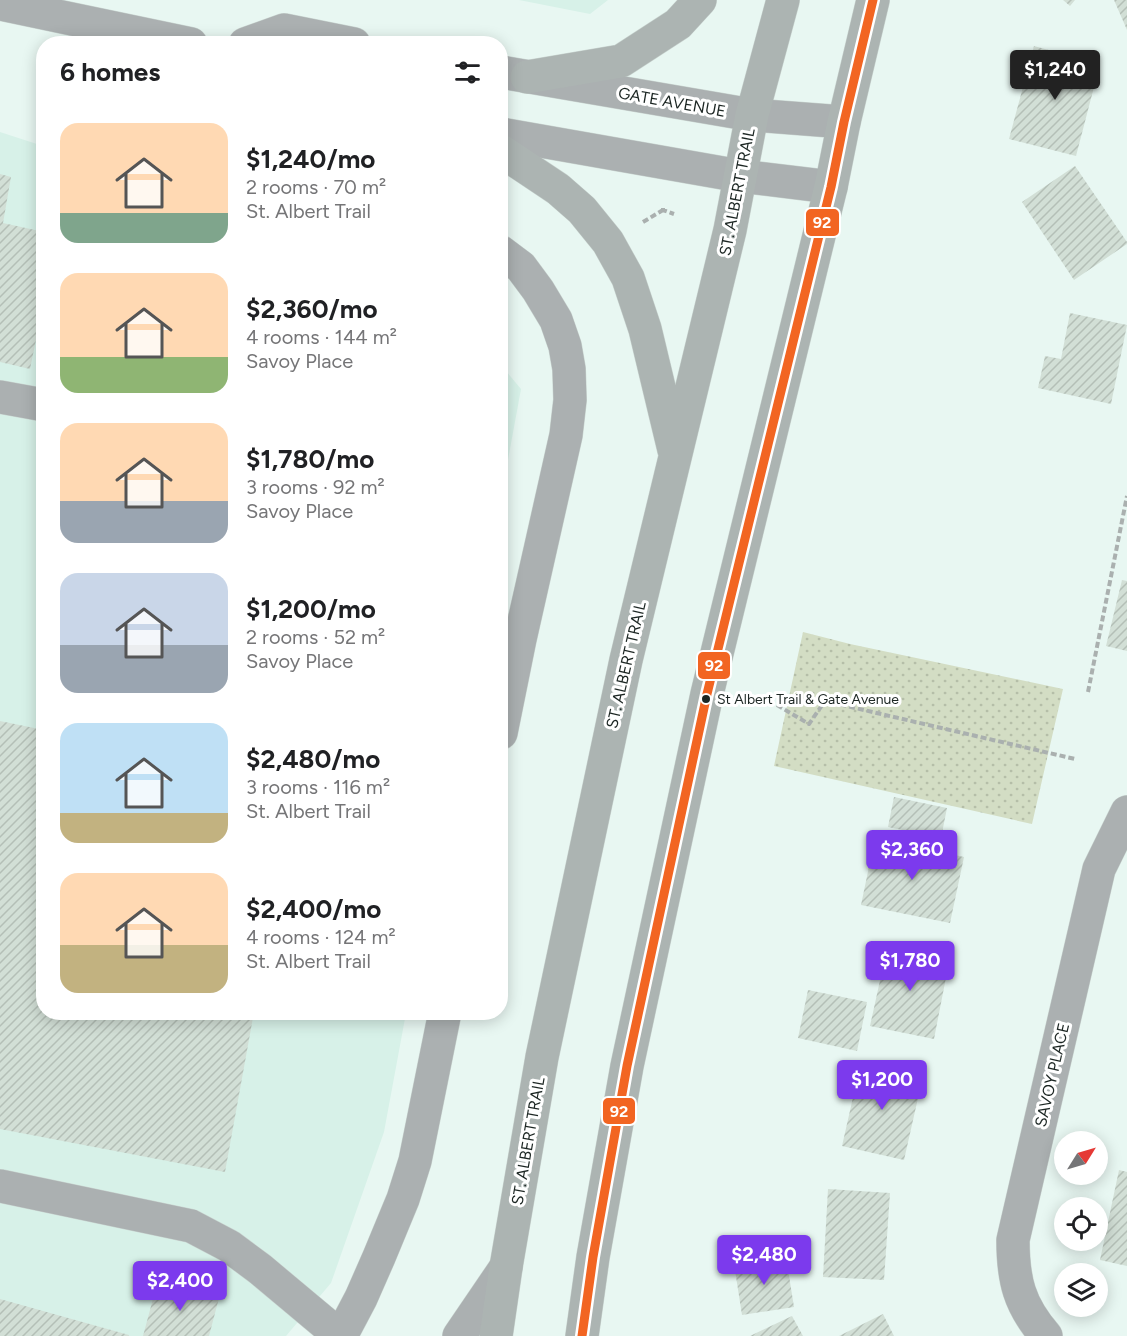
<!DOCTYPE html>
<html lang="en">
<head>
<meta charset="utf-8">
<style>
  body { margin:0; font-family:Figtree,sans-serif; background:#f2f2f2; color:#202124; height:100vh; display:flex; flex-direction:column; font-size:22px; white-space:nowrap }
  * { box-sizing:border-box; margin:0 }
  p { font-size:20px; color:#757577 }
  .icon { flex:none; width:33px; height:33px; fill:none; stroke:currentColor; stroke-width:2; stroke-linecap:round; stroke-linejoin:round }
  .map { position:relative; flex:1; overflow:hidden }
  .side { position:absolute; left:36px; top:36px; width:472px; height:984px; display:flex; flex-direction:column; background:#fff; border-radius:24px; box-shadow:0 3px 15px #0003 }
  .side>* { flex:none }
  .needle { width:39px; rotate:53deg }
  .buttons { position:absolute; left:1054px; top:1131px; display:grid; gap:12px }
  .buttons a { display:grid; place-items:center; width:54px; height:54px; border-radius:50%; background:#fff; box-shadow:0 3px 15px #0003; font-size:30px }
  .price { position:absolute; translate:-50% -51px; padding:0 14px; border-radius:6px; background:#7c3aed; color:#fff; font-size:20px; line-height:39px; filter:drop-shadow(0 2px 3px #0008) }
  .price::after { content:''; position:absolute; left:50%; top:36px; width:18px; height:14px; margin-left:-9px; background:inherit; clip-path:polygon(0 0,100% 0,50% 100%) }
  .price.active { background:#222; color:#fff }
  ul { padding:0; list-style:none }
  li { display:flex; align-items:center; gap:18px; height:150px; padding:0 24px }
  li span { display:grid; place-items:center; flex:none; width:168px; height:120px; border-radius:18px; color:#555 }
  li>.icon { margin-inline-start:auto }
  span .icon { width:72px; height:72px; fill:#fffc; stroke-width:1 }
  li b { font-size:26px }
  h2 { display:flex; justify-content:space-between; align-items:center; height:72px; padding:0 24px; font-size:26px }
  .map>svg:first-child { display:block }
</style>
</head>
<body>
<div class="map">
<svg width="1127" height="1336" viewBox="0 0 1127 1336">
  <defs>
    <pattern id="green-dots" width="8" height="8" patternUnits="userSpaceOnUse" patternTransform="scale(1.5)"><rect width="8" height="8" fill="#d3ddc4"/><path d="M2 2h.1M6 6h.1" fill="none" stroke="#b5bea8" stroke-width="1.8" stroke-linecap="round"/></pattern>
    <pattern id="building-hatch" width="6" height="6" patternUnits="userSpaceOnUse" patternTransform="scale(1.5)"><rect width="6" height="6" fill="#d2dfd6"/><path d="M-1 1l2-2M0 6l6-6M5 7l2-2" fill="none" stroke="#b4bfb7"/></pattern>
  </defs>
  <rect width="100%" height="100%" fill="#e8f7f2"/>
  <!-- built -->
  <path fill="#d7f1e8" d="M 519,0 L 608,0 L 590,14 Z
    M 0,132 L 43,146 L 44,1012 L 406,1013 L 384,1132 L 331,1283 L 286,1336 L 0,1336 Z
    M 501,365 L 521,389 L 501,498 Z"/>
  <!-- green -->
  <path fill="url(#green-dots)" d="M 803,632 L 850,644 L 1063,689 L 1032,824 L 774,766 Z"/>
  <!-- building -->
  <path fill="url(#building-hatch)" d="M 1063,0 L 1075,0 L 1070,6 Z
    M 1114,0 L 1127,0 L 1127,30 Z
    M 1034,46 L 1100,64 L 1076,156 L 1009,139 Z
    M 1075,166 L 1127,242 L 1127,244 L 1074,280 L 1022,202 Z
    M 0,174 L 11,177 L 3,223 L 44,232 L 44,301 L 30,369 L 0,362 Z
    M 1070,313 L 1127,325 L 1111,404 L 1038,388 L 1045,356 L 1061,359 Z
    M 1122,580 L 1127,581 L 1127,651 L 1106,646 Z
    M 0,721 L 44,730 L 44,1012 L 254,1012 L 225,1172 L 0,1129 Z
    M 894,797 L 947,808 L 941,838 L 888,827 Z
    M 875,838 L 964,857 L 950,923 L 861,905 Z
    M 888,944 L 950,957 L 934,1039 L 870,1026 Z
    M 808,990 L 867,1002 L 857,1051 L 798,1038 Z
    M 861,1062 L 923,1076 L 904,1160 L 842,1146 Z
    M 1119,1170 L 1127,1172 L 1127,1266 L 1100,1260 Z
    M 828,1189 L 890,1193 L 884,1280 L 823,1277 Z
    M 786,1257 L 794,1307 L 742,1315 L 734,1264 Z
    M 158,1280 L 219,1298 L 209,1336 L 143,1336 Z
    M 0,1299 L 129,1335 L 129,1336 L 0,1336 Z
    M 883,1314 L 894,1336 L 839,1336 Z
    M 792,1316 L 803,1336 L 750,1336 Z"/>
  <g fill="none" stroke-linecap="round" stroke-linejoin="round">
    <!-- minor casing -->
    <g stroke="#c9d4d0" stroke-width="34">
      <path id="minor" d="M 0,4 L 191,44
        M 245,44 L 284,30 L 354,44
        M 501,72 L 752,115 L 844,122
        M 501,134 L 740,176 L 831,187
        M 501,252 L 521,267 L 538,290 L 556,320 L 565,346 L 569,369 L 570,400 L 566,435 L 520,639 L 501,733
        M 0,397 L 44,405
        M 0,1186 L 191,1226 L 229,1246 L 260,1269 L 340,1336
        M 341,1336 L 361,1298 L 379,1257 L 403,1199 L 415,1161 L 445,1012
        M 459,1336 L 506,1267
        M 1046,1336 C 1019,1305 1013,1280 1013,1240 L 1099,869 L 1127,812"/>
    </g>
    <!-- major casing -->
    <g stroke="#c9d4d0" stroke-width="34">
      <path id="major" d="M 527,77 L 621,61 L 678,24 L 700,0
        M 501,151 L 558,189 L 582,210 L 608,242 L 628,278 L 645,329 L 674,450
        M 496,1336 L 506,1267 L 542,1057 L 626,660 L 730,230 L 752,115 L 783,0
        M 582,1336 L 593,1257 L 627,1066 L 707,694 L 816,248 L 831,187 L 844,122 L 873,0"/>
    </g>
    <!-- path -->
    <path stroke="#aab0af" stroke-width="4" stroke-dasharray="6 3" stroke-linecap="butt" d="M 663,208 L 663,210 L 674,214
      M 643,222 L 663,210
      M 1088,692 L 1127,496
      M 777,705 L 809,724 L 825,701 L 1075,759"/>
    <!-- minor -->
    <use href="#minor" stroke="#abb0b1" stroke-width="33"/>
    <!-- major -->
    <use href="#major" stroke="#acb4b2" stroke-width="33"/>
    <!-- bus-1 casing -->
    <g stroke="#fff" stroke-width="14">
      <path id="bus-1" d="M 582,1336 L 593,1257 L 627,1066 L 707,694 L 816,248 L 831,187 L 844,122 L 873,0"/>
    </g>
    <!-- bus-1 -->
    <use href="#bus-1" stroke="#f26522" stroke-width="9"/>
  </g>
  <!-- markers -->
  <circle fill="#1c2623" stroke="#fff" stroke-width="2" cx="706" cy="699" r="5"/>
  <g text-anchor="middle" dominant-baseline="central" stroke-width="6" stroke-linejoin="round" paint-order="stroke">
    <!-- bus labels -->
    <g font-size="14" fill="#1c2623" stroke="#fff" text-anchor="start">
      <text x="717" y="699">St Albert Trail &amp; Gate Avenue</text>
    </g>
    <!-- street labels -->
    <g font-size="16" fill="#1c2623" stroke="#fff">
      <text transform="translate(672 102) rotate(10)">GATE AVENUE</text>
      <text transform="translate(737 192) rotate(-79)">ST. ALBERT TRAIL</text>
      <text transform="translate(626 665) rotate(-77)">ST. ALBERT TRAIL</text>
      <text transform="translate(1052 1075) rotate(-77)">SAVOY PLACE</text>
      <text transform="translate(528 1141) rotate(-80)">ST. ALBERT TRAIL</text>
    </g>
  </g>
  <g stroke="#fff" stroke-width="2">
    <rect x="805" y="208" width="35" height="29" rx="6" fill="#f26522"/>
    <rect x="697" y="651" width="34" height="29" rx="6" fill="#f26522"/>
    <rect x="602" y="1097" width="34" height="28" rx="6" fill="#f26522"/>
  </g>
  <g font-size="16" text-anchor="middle" font-weight="bold" fill="#fff">
    <text x="822" y="228">92</text>
    <text x="714" y="671">92</text>
    <text x="619" y="1117">92</text>
  </g>
</svg>
<div class="buttons">
<a><svg class="needle" viewBox="-14 -14 28 28"><path d="M0-13l5 13h-10z" fill="#e53935"/><path d="M0 13l5-13h-10z" fill="#757577"/></svg></a>
<a><svg class="icon" aria-label="locate" viewBox="0 0 24 24"><circle cx="12" cy="12" r="6"/><path d="M12 2v4M12 18v4M2 12h4M18 12h4"/></svg></a>
<a><svg class="icon" aria-label="layers" viewBox="0 0 24 24"><path d="M12 4l9 5-9 5-9-5zM3 14l9 5 9-5"/></svg></a>
</div>
<b class="price active" style="left:1055px;top:101px">$1,240</b>
<b class="price" style="left:912px;top:881px">$2,360</b>
<b class="price" style="left:910px;top:992px">$1,780</b>
<b class="price" style="left:882px;top:1111px">$1,200</b>
<b class="price" style="left:764px;top:1286px">$2,480</b>
<b class="price" style="left:180px;top:1312px">$2,400</b>
<section class="side">
<h2>6 homes<svg class="icon" aria-label="filters" viewBox="0 0 24 24"><path d="M4 7h16M4 17h16"/><circle cx="9" cy="7" r="2"/><circle cx="15" cy="17" r="2"/></svg></h2>
<ul>
<li><span style="background:linear-gradient(#ffd9b3 75%,#7fa58c 0)"><svg class="icon" aria-label="home" viewBox="0 0 24 24"><path d="M3 11l9-7 9 7M6 9v11h12V9"/></svg></span><div><b>$1,240/mo</b><p>2 rooms · 70 m²</p><p>St. Albert Trail</p></div></li>
<li><span style="background:linear-gradient(#ffd9b3 70%,#8fb573 0)"><svg class="icon" aria-label="home" viewBox="0 0 24 24"><path d="M3 11l9-7 9 7M6 9v11h12V9"/></svg></span><div><b>$2,360/mo</b><p>4 rooms · 144 m²</p><p>Savoy Place</p></div></li>
<li><span style="background:linear-gradient(#ffd9b3 65%,#9aa5b1 0)"><svg class="icon" aria-label="home" viewBox="0 0 24 24"><path d="M3 11l9-7 9 7M6 9v11h12V9"/></svg></span><div><b>$1,780/mo</b><p>3 rooms · 92 m²</p><p>Savoy Place</p></div></li>
<li><span style="background:linear-gradient(#c9d6e8 60%,#9aa5b1 0)"><svg class="icon" aria-label="home" viewBox="0 0 24 24"><path d="M3 11l9-7 9 7M6 9v11h12V9"/></svg></span><div><b>$1,200/mo</b><p>2 rooms · 52 m²</p><p>Savoy Place</p></div></li>
<li><span style="background:linear-gradient(#bfe0f5 75%,#c2b280 0)"><svg class="icon" aria-label="home" viewBox="0 0 24 24"><path d="M3 11l9-7 9 7M6 9v11h12V9"/></svg></span><div><b>$2,480/mo</b><p>3 rooms · 116 m²</p><p>St. Albert Trail</p></div></li>
<li><span style="background:linear-gradient(#ffd9b3 60%,#c2b280 0)"><svg class="icon" aria-label="home" viewBox="0 0 24 24"><path d="M3 11l9-7 9 7M6 9v11h12V9"/></svg></span><div><b>$2,400/mo</b><p>4 rooms · 124 m²</p><p>St. Albert Trail</p></div></li>
</ul>
</section>
</div>
</body>
</html>
